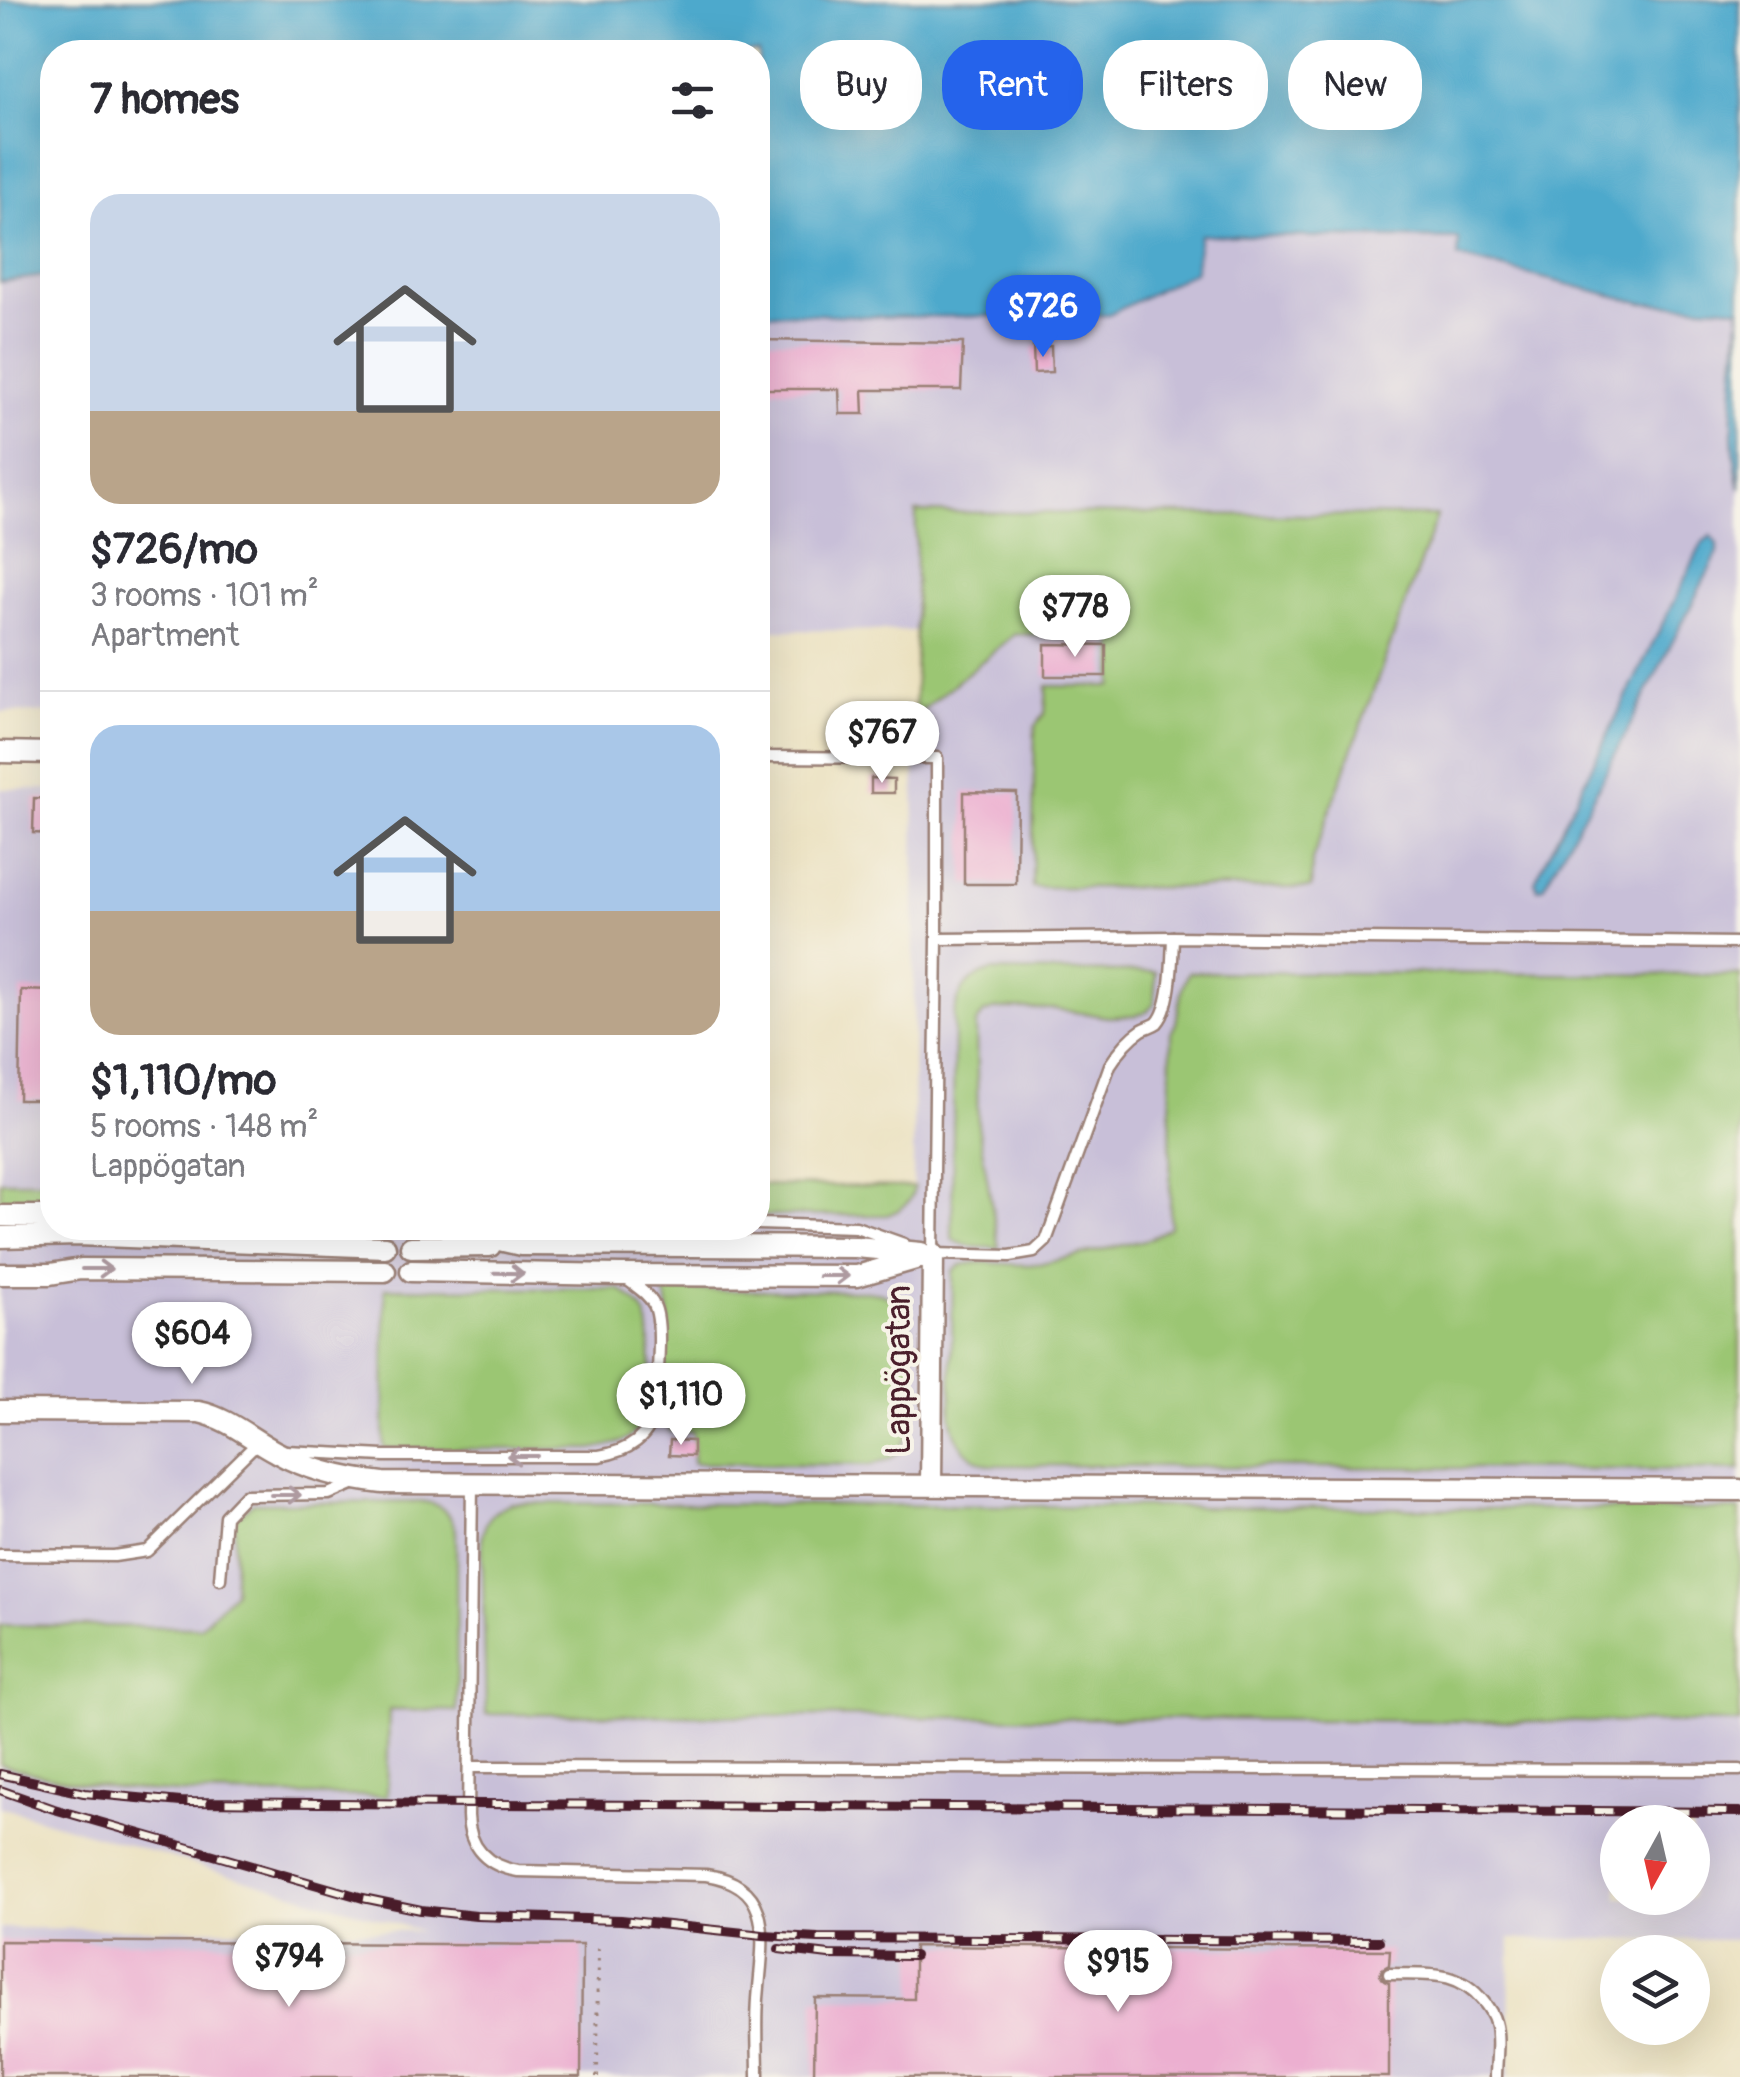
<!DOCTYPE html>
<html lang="en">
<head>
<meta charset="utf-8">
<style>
  body { margin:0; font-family:Pangolin,sans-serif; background:#f2f2f3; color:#2b2b33; height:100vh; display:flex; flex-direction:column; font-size:38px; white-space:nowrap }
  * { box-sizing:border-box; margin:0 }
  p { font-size:32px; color:#7c7c81 }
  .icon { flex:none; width:55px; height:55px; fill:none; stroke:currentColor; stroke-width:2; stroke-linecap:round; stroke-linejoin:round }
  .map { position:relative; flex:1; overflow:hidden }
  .drawer { position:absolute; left:40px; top:40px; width:730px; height:1200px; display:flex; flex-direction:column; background:#fff; border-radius:40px; box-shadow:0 10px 40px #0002 }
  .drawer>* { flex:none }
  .guide { position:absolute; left:800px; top:40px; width:790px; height:90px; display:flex; gap:20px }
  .needle { width:65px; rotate:188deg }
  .controls { position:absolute; left:1600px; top:1805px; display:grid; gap:20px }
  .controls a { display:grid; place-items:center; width:110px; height:110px; border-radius:50%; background:#fff; box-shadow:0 10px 40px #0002; font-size:50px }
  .price { position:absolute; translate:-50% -85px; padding:0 22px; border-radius:35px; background:#fff; color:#222; font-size:32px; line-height:65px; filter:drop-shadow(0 2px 5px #0008) }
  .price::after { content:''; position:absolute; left:50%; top:60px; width:30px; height:22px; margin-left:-15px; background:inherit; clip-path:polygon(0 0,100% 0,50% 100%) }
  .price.on { background:#2563eb; color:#fff }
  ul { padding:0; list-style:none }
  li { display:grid; align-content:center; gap:20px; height:530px; padding:0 50px }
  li+li { border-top:2px solid #e1e1e2 }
  li span { display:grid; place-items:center; height:310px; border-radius:30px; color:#555 }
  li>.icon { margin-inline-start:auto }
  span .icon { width:180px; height:180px; fill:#fffc; stroke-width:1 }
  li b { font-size:42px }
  h2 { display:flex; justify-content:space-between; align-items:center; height:120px; padding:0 50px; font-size:42px }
  .chip { padding:0 35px; border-radius:40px; background:#fff; box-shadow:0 10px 40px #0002; font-size:35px; line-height:90px }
  .chip.on { background:#2563eb; color:#fff }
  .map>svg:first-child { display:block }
</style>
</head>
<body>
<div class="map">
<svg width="1740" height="2077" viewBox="0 0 1740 2077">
  <rect width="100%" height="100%" fill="#f7f3e8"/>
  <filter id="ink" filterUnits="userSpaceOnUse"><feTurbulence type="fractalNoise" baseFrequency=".01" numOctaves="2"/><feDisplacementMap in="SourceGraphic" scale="20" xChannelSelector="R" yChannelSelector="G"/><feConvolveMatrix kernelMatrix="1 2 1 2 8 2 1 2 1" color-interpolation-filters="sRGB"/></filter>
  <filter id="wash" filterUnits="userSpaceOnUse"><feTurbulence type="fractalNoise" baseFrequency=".0048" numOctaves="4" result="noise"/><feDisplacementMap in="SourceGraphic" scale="40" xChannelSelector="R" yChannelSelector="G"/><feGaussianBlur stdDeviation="2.25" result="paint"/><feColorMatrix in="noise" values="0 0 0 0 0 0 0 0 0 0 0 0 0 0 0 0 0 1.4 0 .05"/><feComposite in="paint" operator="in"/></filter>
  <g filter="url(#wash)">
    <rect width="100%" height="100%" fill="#ebe1c0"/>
    <!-- industrial -->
    <path fill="#c8bfd8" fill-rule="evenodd" d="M 1200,235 L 1460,239 L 1458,257 L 1643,303 L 1740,308 L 1734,360 L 1735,469 L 1740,488 L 1740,1940 L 1510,1939 L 1509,2077 L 0,2077 L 0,1928 L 421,1931 L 0,1807 L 0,789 L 52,789 L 52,1228 L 758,1228 L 758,1185 L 913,1187 L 915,631 L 758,630 L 758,314 L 786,313 L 884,317 L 1109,315 L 1194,271 ZM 1618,1822 L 1692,1822 L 1692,1898 L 1618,1898 Z
      M 52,275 L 52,713 L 0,712 L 0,282 Z"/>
    <!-- green -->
    <path fill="#9bc673" stroke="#72724f" stroke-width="2.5" d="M 916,512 L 1437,516 L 1312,860 L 1311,888 L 1032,887 L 1035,726 L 1045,713 L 1047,686 L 1113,686 L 1114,637 L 1015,634 L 915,716 Z
      M 992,971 L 1156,972 L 1154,1004 L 1146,1012 L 1134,1016 L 1108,1017 L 1054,1009 L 996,1009 L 984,1013 L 976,1024 L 978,1125 L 999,1248 C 982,1248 966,1248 952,1239 L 954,1014 C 960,988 966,979 992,971 Z
      M 1189,972 L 1740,975 L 1740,1470 L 990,1465 C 964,1457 955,1441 951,1415 L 953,1271 L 961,1265 L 977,1262 L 1025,1265 L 1046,1263 L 1149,1239 L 1170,1227 L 1171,1033 L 1176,1023 L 1182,988 Z
      M 0,1181 L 52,1181 L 52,1210 L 0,1210 Z
      M 758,1185 L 914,1187 C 912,1203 902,1210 887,1215 L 758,1216 Z
      M 385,1288 L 619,1289 C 630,1297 641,1304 646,1317 C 652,1330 652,1398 648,1412 C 645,1419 640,1427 635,1432 C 624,1444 607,1446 591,1449 L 384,1449 Z
      M 663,1290 L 867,1291 L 881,1293 L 896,1300 L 908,1316 L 912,1333 L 911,1431 L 898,1453 L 889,1459 L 871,1465 L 693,1463 L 693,1432 L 670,1431 C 647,1402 682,1323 663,1290 Z
      M 426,1502 C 443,1505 451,1515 456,1530 L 457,1711 L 389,1710 L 387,1796 C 258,1794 125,1803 0,1764 L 0,1625 L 200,1627 L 234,1592 L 235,1517 L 253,1503 Z
      M 512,1503 L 1740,1510 L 1740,1723 L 486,1714 L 482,1536 C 486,1518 494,1509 512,1503 Z"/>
    <!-- water -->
    <path fill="#4ea9cc" stroke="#4c647c" stroke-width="2.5" d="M 0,0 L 1740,0 L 1740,488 C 1726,436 1736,362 1740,308 L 1643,303 L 1458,257 L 1459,239 L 1200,235 L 1195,271 L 1109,315 L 884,317 L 786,313 L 758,314 L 758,52 L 52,52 L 52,275 L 0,282 Z
      M 1711,536 L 1718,545 L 1718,553 L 1590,803 L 1543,887 L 1537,889 L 1535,881 L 1703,542 Z"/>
    <g id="blocks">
      <!-- building -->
      <path fill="#ecafd0" d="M 758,340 L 963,343 L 961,390 L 863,390 L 864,414 L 840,414 L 839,389 L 758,389 Z
        M 1051,346 L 1052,372 L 1034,373 L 1033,347 Z
        M 1045,644 L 1106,645 L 1106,676 L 1045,676 Z
        M 871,778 L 894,779 L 894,793 L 871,793 Z
        M 964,792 L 1017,793 L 1016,884 L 964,884 Z
        M 34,798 L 52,799 L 52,834 L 33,833 Z
        M 21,990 L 52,991 L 52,1100 L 19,1100 Z
        M 670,1440 L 693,1441 L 693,1456 L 669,1455 Z
        M 0,1941 L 582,1945 L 581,2077 L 0,2077 Z
        M 914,1946 L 1390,1950 L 1389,1965 L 1382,1969 L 1380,1975 L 1384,1981 L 1389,1983 L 1389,2077 L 814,2077 L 815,1998 L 914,1999 Z"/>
    </g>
  </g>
  <g filter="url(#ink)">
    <use href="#blocks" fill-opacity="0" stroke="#9a8076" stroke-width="2.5"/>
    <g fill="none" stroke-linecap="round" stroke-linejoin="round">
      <!-- lane casing -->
      <g stroke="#9a8076" stroke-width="15">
        <path id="lane" d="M 758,757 L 937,758 L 937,939 L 933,1253
          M 937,939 L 1173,937 L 1740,943
          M 758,1224 L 856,1227 L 904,1244
          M 934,1254 L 1010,1256 L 1034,1252 L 1046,1241 L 1110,1065 C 1119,1051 1128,1039 1142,1030 C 1147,1027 1153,1026 1157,1023 C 1172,1007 1172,958 1173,937
          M 286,1451 L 384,1456 L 599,1456 C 629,1451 649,1438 656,1408 C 656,1384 664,1324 654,1305 C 648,1293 635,1286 625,1278
          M 472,1484 L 468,1816 C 469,1848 487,1866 518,1871 L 706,1875 C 778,1885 762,1944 758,1999 C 756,2025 758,2051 758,2077
          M 0,1555 L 114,1556 L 147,1551 L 259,1441
          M 220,1579 L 225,1516 L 245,1495 L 329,1494 L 355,1483
          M 469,1767 L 1740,1770
          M 1389,1974 C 1427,1975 1458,1969 1483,2001 C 1488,2007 1493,2014 1495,2022 C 1500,2038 1496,2060 1496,2077"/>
      </g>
      <!-- street casing -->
      <g stroke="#9a8076" stroke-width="25">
        <path id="street" d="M 0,752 L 52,753
          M 0,1216 L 52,1216
          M 447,1228 L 521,1245 L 856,1247 L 921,1253
          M 0,1237 L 78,1235 L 385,1247
          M 411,1247 L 490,1246
          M 411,1271 L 620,1275 L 857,1276 L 933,1254
          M 0,1274 L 50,1274 L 81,1269 L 385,1271
          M 0,1411 L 199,1412 C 228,1418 251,1439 276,1452 C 308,1470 347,1479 383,1483 L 1740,1490
          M 931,1485 L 933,1254"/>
      </g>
      <!-- path -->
      <path stroke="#9a8076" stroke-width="4" stroke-dasharray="2.5 8" stroke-linecap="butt" d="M 597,2077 L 598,1944"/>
      <!-- lane -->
      <use href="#lane" stroke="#fff" stroke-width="10"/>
      <!-- street -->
      <use href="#street" stroke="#fff" stroke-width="20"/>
      <!-- rail casing -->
      <g stroke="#4a1f2b" stroke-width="10">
        <path id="rail" d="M 0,1774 L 84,1793 L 181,1802 L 1740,1812
          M 0,1790 L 54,1809 L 363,1898 L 421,1910 L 476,1916 L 621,1920 L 763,1935 L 818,1938 L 1379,1941
          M 779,1949 L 829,1955 L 914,1956"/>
      </g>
      <!-- rail -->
      <use href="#rail" stroke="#f7f3e8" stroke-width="6" stroke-dasharray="19" stroke-linecap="butt"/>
    </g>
    <!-- one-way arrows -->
    <defs><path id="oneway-shaft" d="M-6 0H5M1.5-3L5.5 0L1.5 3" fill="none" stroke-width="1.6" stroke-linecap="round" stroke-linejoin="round" transform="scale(2.5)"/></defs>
    <g stroke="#ae9aa0">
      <use href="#oneway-shaft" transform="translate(97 1269)"/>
      <use href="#oneway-shaft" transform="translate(509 1273) rotate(1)"/>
      <use href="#oneway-shaft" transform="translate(834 1276)"/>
      <use href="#oneway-shaft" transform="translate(522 1456) rotate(-180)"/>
      <use href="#oneway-shaft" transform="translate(286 1495)"/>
    </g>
  </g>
  <g text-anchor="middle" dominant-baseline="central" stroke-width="8" stroke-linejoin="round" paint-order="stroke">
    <!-- street labels -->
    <g font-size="35" fill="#4a1f2b" stroke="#f7f3e8">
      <text transform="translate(899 1370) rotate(-90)">Lappögatan</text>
    </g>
  </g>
</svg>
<div class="controls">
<a><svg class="needle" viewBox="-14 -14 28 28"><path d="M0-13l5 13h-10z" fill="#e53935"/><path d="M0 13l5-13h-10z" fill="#7c7c81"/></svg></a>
<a><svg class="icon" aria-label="layers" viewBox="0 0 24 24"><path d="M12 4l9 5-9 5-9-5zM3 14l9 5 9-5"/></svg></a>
</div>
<b class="price on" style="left:1043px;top:360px">$726</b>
<b class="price" style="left:1075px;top:660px">$778</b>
<b class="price" style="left:882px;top:786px">$767</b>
<b class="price" style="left:192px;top:1387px">$604</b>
<b class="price" style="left:681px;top:1448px">$1,110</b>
<b class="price" style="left:289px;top:2010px">$794</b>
<b class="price" style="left:1118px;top:2015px">$915</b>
<div class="guide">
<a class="chip">Buy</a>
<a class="chip on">Rent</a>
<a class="chip">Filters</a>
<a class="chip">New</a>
</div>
<section class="drawer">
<h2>7 homes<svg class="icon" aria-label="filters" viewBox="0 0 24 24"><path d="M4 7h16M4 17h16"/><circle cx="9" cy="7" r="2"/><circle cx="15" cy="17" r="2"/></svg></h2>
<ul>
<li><span style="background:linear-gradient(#c9d6e8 70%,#b9a48a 0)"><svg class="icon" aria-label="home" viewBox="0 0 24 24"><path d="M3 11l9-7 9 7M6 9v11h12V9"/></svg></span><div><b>$726/mo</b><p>3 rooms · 101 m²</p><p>Apartment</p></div></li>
<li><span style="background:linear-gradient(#a9c7e8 60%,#b9a48a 0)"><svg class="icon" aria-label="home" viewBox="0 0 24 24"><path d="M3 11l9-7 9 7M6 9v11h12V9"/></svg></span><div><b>$1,110/mo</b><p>5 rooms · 148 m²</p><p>Lappögatan</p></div></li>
</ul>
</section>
</div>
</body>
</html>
